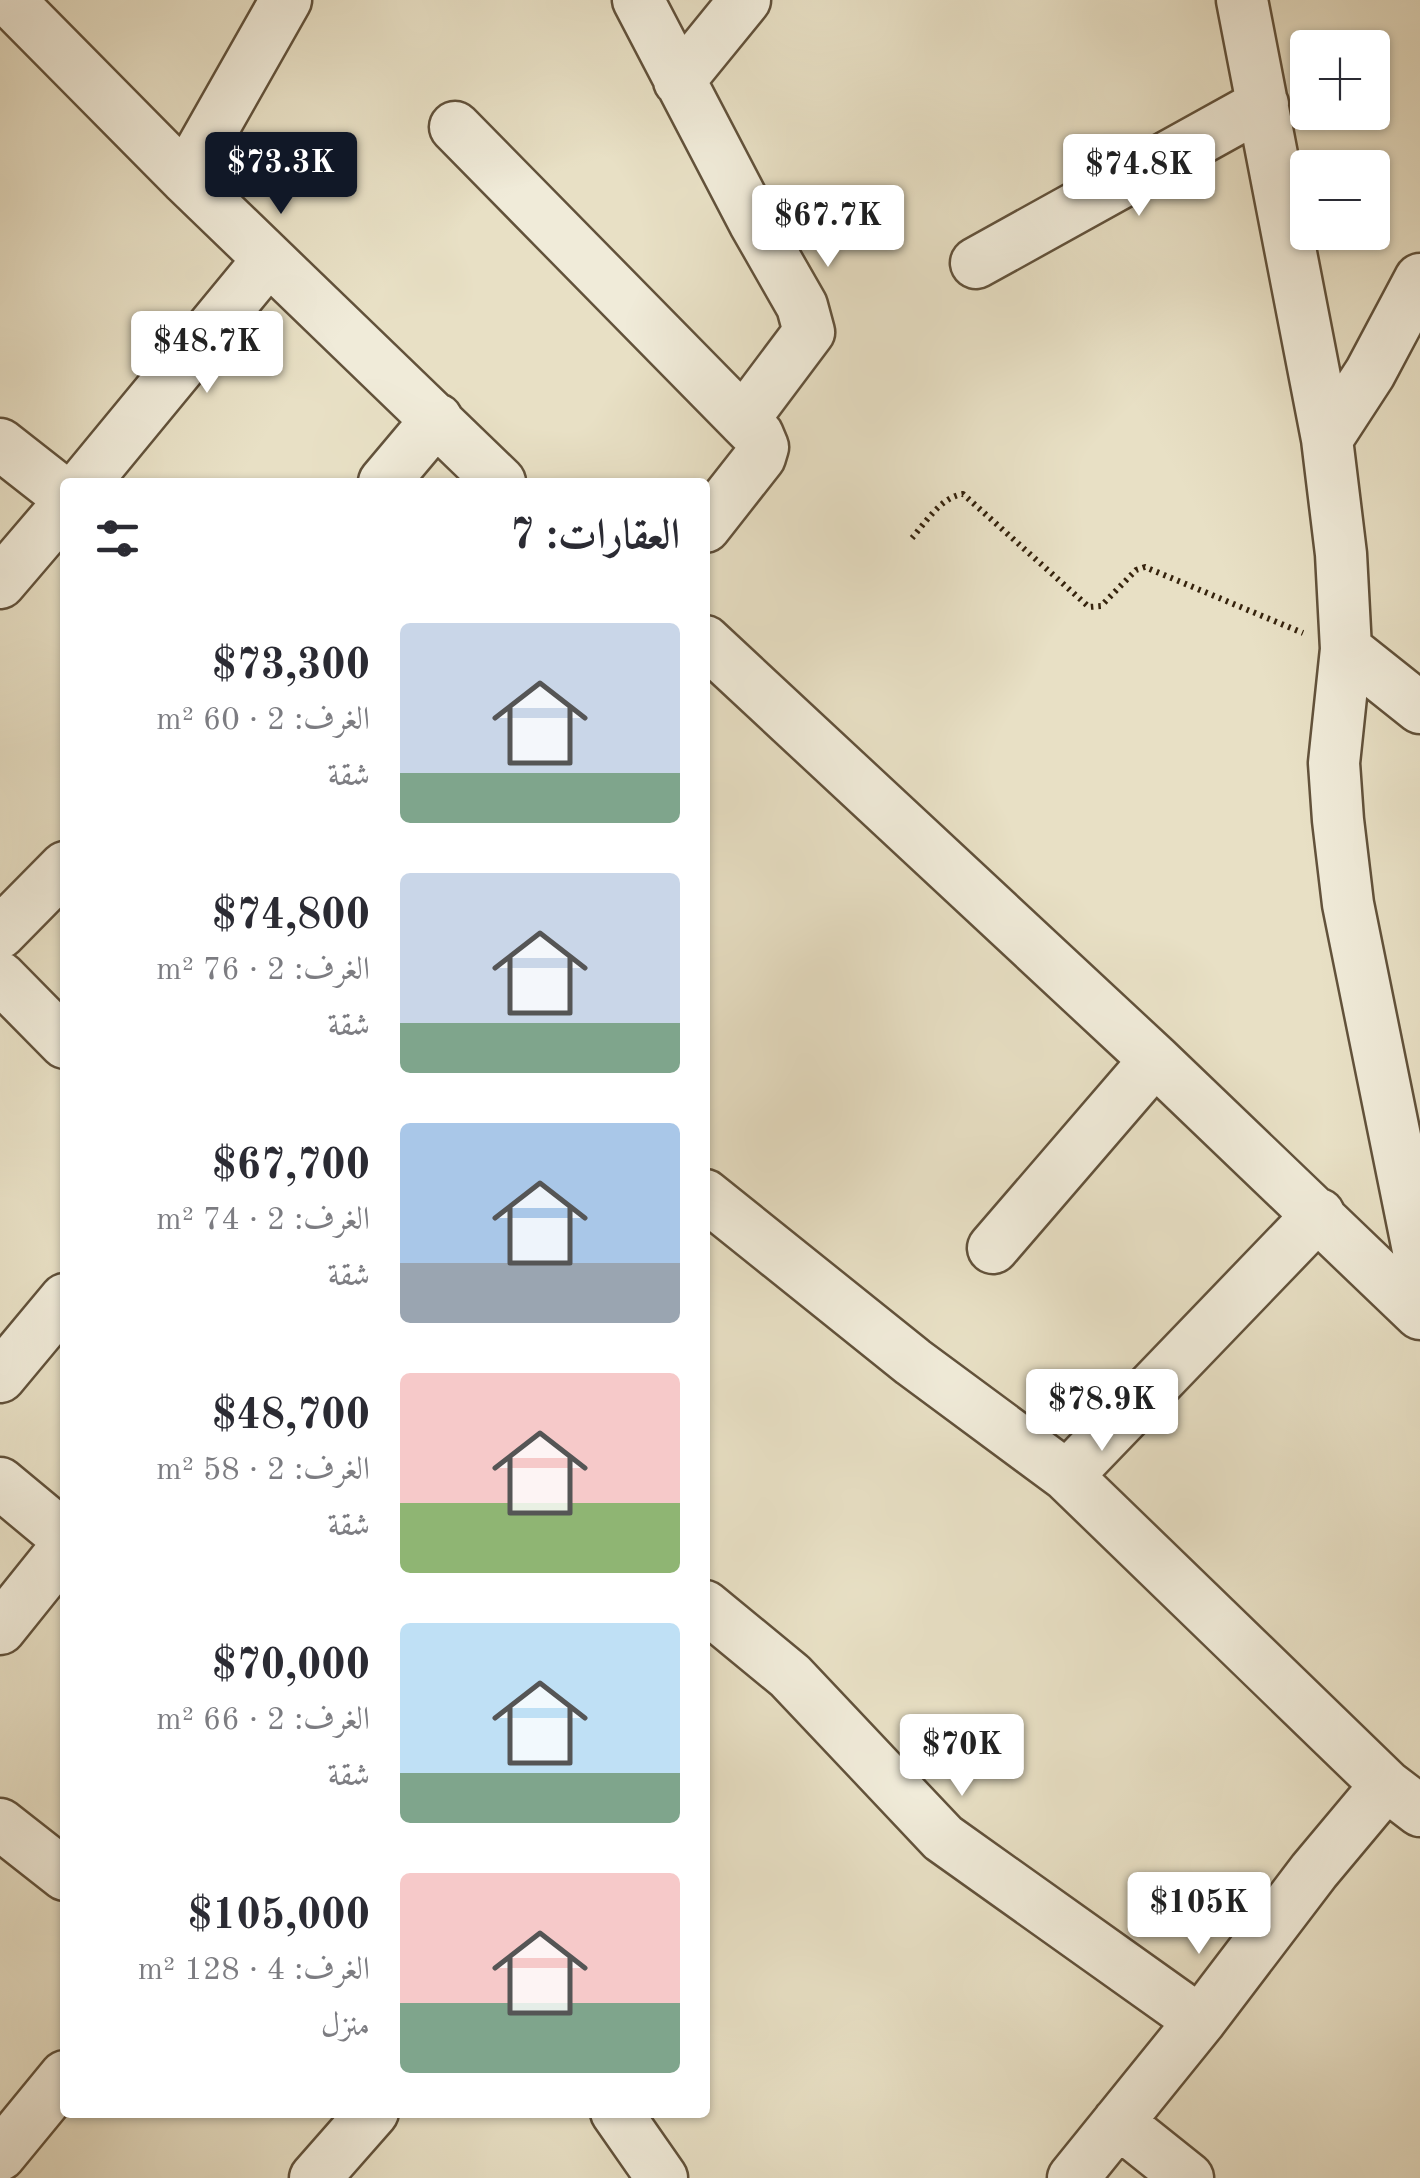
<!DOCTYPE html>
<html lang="ar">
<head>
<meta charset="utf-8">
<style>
  body { margin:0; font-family:"Old Standard TT",Amiri,serif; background:#f7f7f7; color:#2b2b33; direction:rtl; height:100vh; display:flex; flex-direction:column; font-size:38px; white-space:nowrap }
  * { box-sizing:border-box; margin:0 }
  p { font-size:32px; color:#7c7c81 }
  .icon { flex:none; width:55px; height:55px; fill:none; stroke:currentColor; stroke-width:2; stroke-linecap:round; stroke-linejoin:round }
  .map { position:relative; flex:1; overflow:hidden; direction:ltr }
  .side { position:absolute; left:60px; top:478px; width:650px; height:1640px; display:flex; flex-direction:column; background:#fff; border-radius:10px; box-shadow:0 2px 8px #0004; direction:rtl }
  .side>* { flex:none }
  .controls { position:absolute; left:1290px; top:30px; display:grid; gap:20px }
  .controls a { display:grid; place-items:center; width:100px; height:100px; border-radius:10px; background:#fff; box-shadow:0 2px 8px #0004; font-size:50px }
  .price { position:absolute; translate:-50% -85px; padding:0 22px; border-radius:10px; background:#fff; color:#222; font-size:32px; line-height:65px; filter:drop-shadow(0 2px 5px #0008) }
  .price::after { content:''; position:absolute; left:50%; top:60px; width:30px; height:22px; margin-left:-15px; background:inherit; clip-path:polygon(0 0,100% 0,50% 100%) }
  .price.selected { background:#111827; color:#fff }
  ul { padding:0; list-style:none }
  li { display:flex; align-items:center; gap:30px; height:250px; padding:0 30px }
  li span { display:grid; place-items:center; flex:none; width:280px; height:200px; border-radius:10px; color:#555 }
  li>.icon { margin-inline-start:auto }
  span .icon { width:120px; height:120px; fill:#fffc; stroke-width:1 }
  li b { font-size:42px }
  h2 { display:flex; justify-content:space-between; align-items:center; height:120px; padding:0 30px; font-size:42px }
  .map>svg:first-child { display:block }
</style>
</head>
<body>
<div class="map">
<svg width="1420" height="2178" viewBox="0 0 1420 2178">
  <rect width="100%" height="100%" fill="#e8e0c5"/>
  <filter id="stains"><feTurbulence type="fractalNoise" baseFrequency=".002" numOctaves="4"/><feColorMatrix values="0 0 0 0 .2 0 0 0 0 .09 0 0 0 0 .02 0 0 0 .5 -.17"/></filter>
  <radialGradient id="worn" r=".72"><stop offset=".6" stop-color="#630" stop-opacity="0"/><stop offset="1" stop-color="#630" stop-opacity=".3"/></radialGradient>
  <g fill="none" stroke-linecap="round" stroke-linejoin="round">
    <!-- minor casing -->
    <g stroke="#62523b" stroke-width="55">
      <path id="minor" d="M 638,0 L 754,222 L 802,306 L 809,332 L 743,420 L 758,435 L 763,447 L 760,457 L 705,527
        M 1242,0 L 1327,439 L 1341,554 L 1346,649 L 1334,763 L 1338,820 L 1348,904 L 1420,1260
        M 11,2 L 185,178 L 500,482
        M 679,81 L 745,0
        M 455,127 L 743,420
        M 185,178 L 286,0
        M 976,263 L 1263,104
        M 1327,439 L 1370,373 L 1420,279
        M 0,444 L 65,495
        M 85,482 L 268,260
        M 384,482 L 437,419
        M 0,583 L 65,507
        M 705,641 L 1155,1060 L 1420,1314
        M 1346,649 L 1420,708
        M 0,933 L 65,867
        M 0,977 L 65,1043
        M 705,1195 L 913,1362 L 1067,1476 L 1386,1785 L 1420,1811
        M 993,1248 L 1155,1060
        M 0,1377 L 65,1299
        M 1067,1476 L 1319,1214
        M 0,1483 L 65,1537
        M 705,1606 L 790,1676 L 943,1838 L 1200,2021
        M 0,1629 L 65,1548
        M 0,1824 L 65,1875
        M 616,2112 L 662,2178
        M 1118,2122 L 1188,2178
        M 0,2155 L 65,2076
        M 315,2178 L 373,2112
        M 1073,2178 L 1200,2021 L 1314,1871 L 1386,1785"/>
    </g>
    <!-- path -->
    <path stroke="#36230d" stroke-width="6" stroke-dasharray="2.5 5" stroke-linecap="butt" d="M 912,538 C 926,522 941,497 963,494 L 1089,607 L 1101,606 L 1136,570 L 1145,567 L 1303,633"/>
    <!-- minor -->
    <use href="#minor" stroke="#f0ebd9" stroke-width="50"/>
  </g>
  <rect width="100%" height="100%" filter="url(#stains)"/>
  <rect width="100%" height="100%" fill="url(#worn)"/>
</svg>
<div class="controls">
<a>+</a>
<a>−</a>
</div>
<b class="price selected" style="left:281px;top:217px">$73.3K</b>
<b class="price" style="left:1139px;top:219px">$74.8K</b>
<b class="price" style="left:828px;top:270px">$67.7K</b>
<b class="price" style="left:207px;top:396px">$48.7K</b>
<b class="price" style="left:1102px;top:1454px">$78.9K</b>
<b class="price" style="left:962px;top:1799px">$70K</b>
<b class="price" style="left:1199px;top:1957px">$105K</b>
<section class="side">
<h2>العقارات: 7<svg class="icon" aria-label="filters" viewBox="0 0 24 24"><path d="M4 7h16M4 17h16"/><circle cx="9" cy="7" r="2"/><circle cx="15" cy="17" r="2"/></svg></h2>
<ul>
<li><span style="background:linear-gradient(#c9d6e8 75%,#7fa58c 0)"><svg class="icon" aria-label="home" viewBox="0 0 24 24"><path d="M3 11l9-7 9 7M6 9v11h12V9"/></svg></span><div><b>$73,300</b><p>الغرف: 2 · 60 m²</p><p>شقة</p></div></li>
<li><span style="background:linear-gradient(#c9d6e8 75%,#7fa58c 0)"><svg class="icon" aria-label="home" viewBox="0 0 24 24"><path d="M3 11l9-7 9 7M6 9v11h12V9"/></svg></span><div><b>$74,800</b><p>الغرف: 2 · 76 m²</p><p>شقة</p></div></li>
<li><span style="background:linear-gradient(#a9c7e8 70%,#9aa5b1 0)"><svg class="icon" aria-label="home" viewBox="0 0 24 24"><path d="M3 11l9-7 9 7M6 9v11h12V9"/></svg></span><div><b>$67,700</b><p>الغرف: 2 · 74 m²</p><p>شقة</p></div></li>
<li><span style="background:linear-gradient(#f6c9c9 65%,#8fb573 0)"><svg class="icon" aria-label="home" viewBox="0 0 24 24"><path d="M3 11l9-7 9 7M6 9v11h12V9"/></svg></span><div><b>$48,700</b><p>الغرف: 2 · 58 m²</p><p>شقة</p></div></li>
<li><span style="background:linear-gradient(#bfe0f5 75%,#7fa58c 0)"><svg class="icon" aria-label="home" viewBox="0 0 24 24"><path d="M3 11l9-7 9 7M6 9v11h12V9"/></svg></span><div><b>$70,000</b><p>الغرف: 2 · 66 m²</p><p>شقة</p></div></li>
<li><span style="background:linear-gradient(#f6c9c9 65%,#7fa58c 0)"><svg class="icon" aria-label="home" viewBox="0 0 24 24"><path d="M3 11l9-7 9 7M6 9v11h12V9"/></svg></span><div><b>$105,000</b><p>الغرف: 4 · 128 m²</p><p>منزل</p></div></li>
</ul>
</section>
</div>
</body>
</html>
